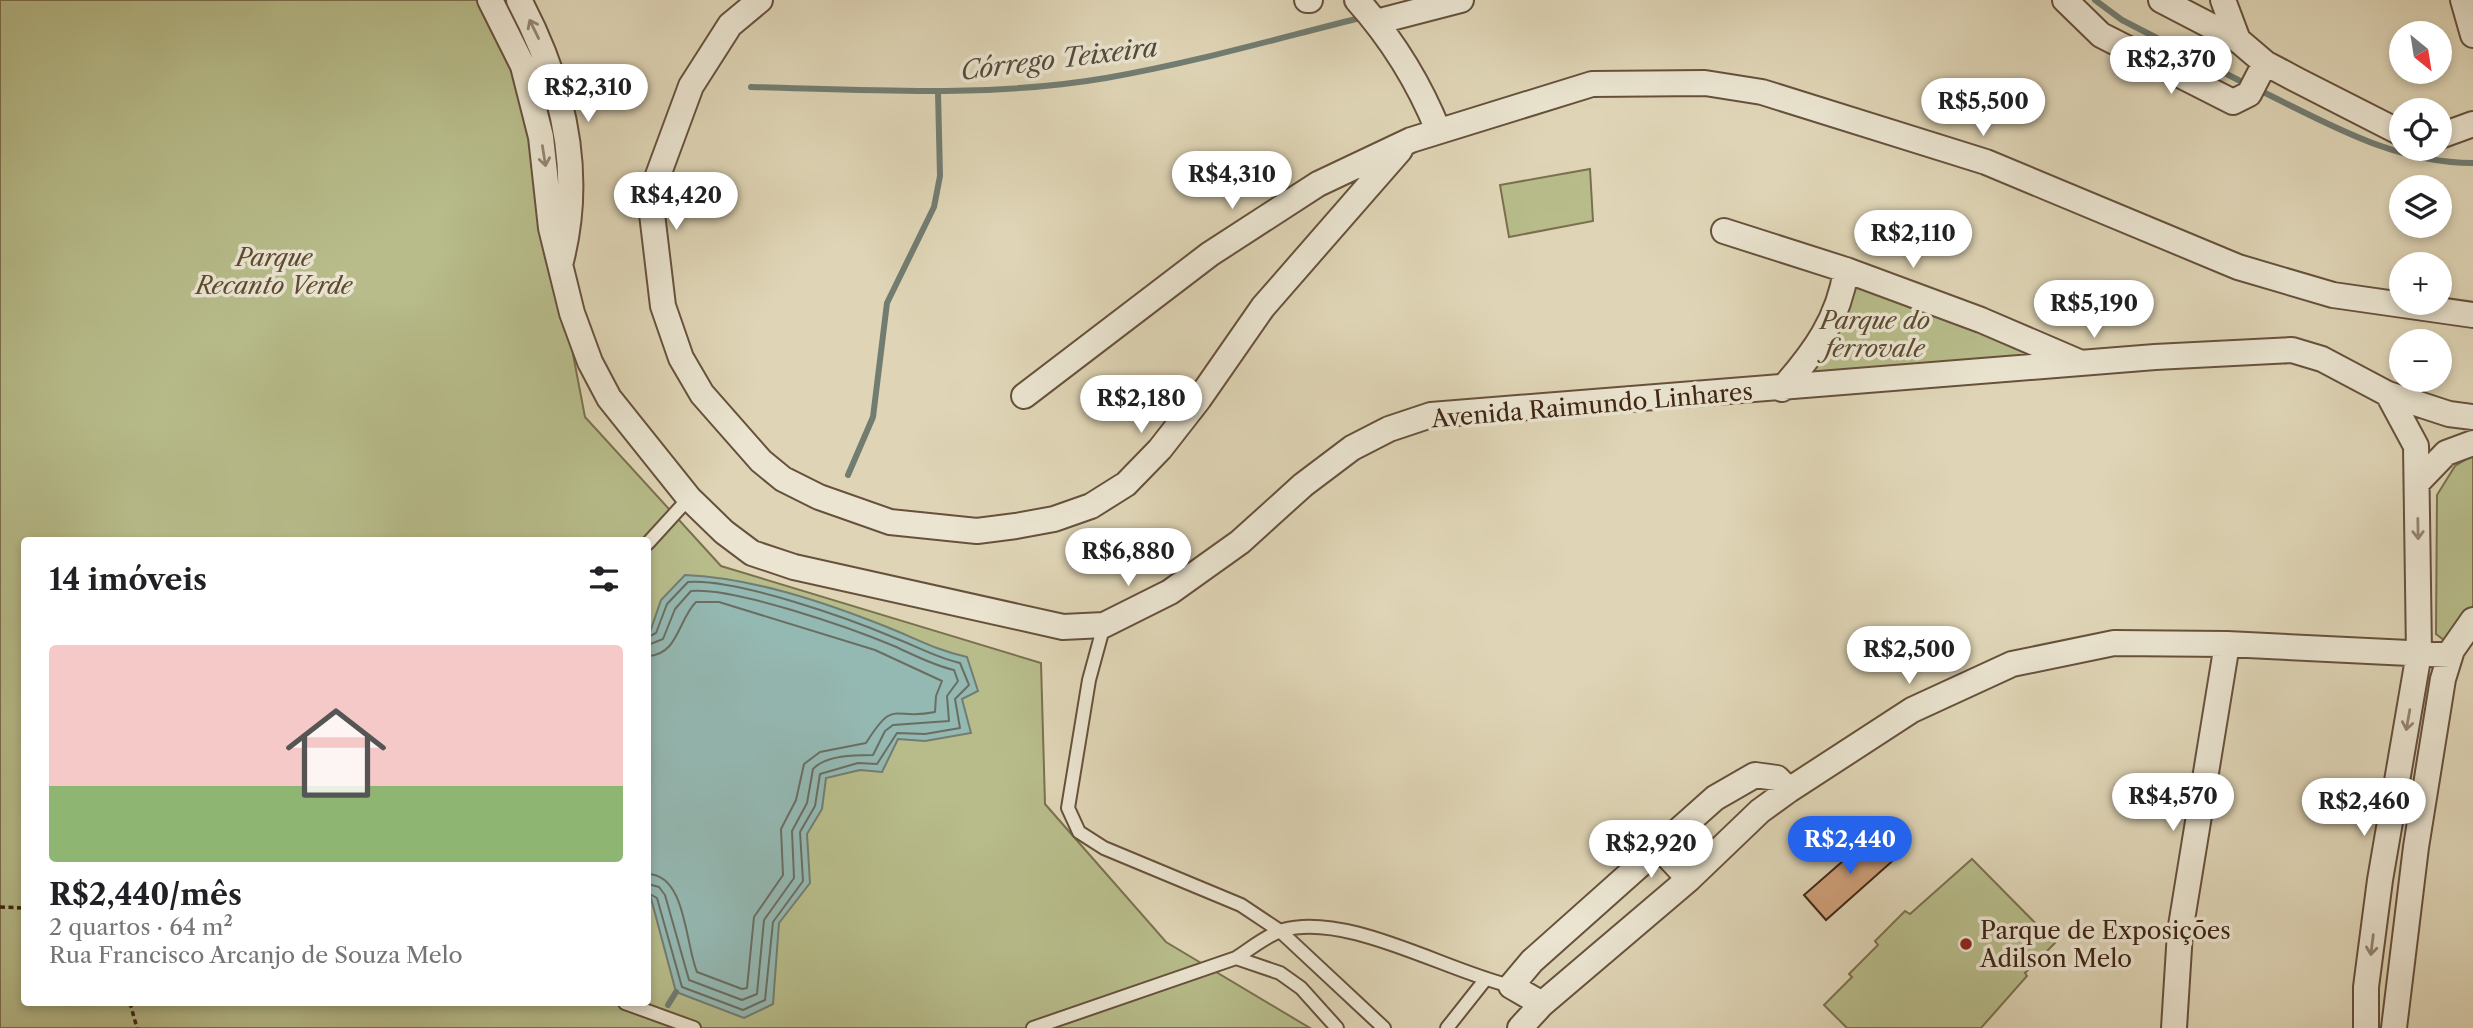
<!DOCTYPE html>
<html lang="pt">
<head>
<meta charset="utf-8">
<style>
  body { margin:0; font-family:"Libre Caslon Text",serif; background:#f2f2f2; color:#202124; height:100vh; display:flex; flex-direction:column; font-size:26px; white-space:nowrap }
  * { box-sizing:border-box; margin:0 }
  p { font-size:23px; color:#757577 }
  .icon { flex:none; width:38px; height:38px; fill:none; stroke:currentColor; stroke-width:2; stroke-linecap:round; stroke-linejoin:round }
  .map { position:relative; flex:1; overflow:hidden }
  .sheet { position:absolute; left:21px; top:537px; width:630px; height:469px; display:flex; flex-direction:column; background:#fff; border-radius:7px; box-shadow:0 4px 10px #0003 }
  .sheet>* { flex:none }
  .needle { width:46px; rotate:150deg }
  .fabs { position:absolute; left:2389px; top:21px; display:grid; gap:14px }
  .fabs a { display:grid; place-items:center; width:63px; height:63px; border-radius:50%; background:#fff; box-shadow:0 4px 10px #0003; font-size:35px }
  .price { position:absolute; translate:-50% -60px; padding:0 16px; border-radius:24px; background:#fff; color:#222; font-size:23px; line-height:46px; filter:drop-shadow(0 2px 4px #0008) }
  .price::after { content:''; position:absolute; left:50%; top:42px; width:21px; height:16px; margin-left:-10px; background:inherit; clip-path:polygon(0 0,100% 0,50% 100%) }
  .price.active { background:#2563eb; color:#fff }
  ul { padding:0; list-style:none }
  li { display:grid; align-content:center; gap:14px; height:371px; padding:0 28px }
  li+li { border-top:2px solid #e0e0e0 }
  li span { display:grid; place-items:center; height:217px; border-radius:7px; color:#555 }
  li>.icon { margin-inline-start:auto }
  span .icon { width:126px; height:126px; fill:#fffc; stroke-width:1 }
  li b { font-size:30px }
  h2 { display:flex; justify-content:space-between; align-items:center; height:84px; padding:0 28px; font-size:30px }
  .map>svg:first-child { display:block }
</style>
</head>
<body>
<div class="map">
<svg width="2473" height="1028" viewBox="0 0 2473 1028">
  <rect width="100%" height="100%" fill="#dfd5b6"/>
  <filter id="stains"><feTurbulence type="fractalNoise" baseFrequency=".00286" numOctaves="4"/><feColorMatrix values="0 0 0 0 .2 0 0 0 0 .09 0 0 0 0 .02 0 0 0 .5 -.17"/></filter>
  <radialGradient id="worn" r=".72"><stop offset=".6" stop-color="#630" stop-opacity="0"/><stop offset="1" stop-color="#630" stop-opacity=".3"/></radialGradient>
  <!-- green -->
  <path fill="#b7bc8a" stroke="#7b704e" stroke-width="2" fill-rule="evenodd" d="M 0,0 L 484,0 L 515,52 L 585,417 L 721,566 L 1041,663 L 1045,804 L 1166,942 L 1310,1028 L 0,1028 ZM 24,541 L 648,541 L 648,1003 L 24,1003 Z
    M 1590,169 L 1593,221 L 1509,237 L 1500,185 Z
    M 1857,285 L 2036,354 L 1803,381 Z
    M 2473,455 L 2473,614 L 2445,641 L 2436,634 L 2437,495 L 2455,466 Z
    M 1972,859 L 2055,943 L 2025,973 L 2027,976 L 1981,1028 L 1847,1028 L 1824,1005 L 1852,977 L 1849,974 L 1878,945 L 1875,941 L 1905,911 L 1910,914 Z"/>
  <!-- water -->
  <path fill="#94b8b2" stroke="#727d72" stroke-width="2" d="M 685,575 C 753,578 824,602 887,627 C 915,638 938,651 967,657 L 978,691 L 962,699 L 971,733 L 925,741 L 898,739 L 882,772 L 860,770 L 826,778 L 822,809 L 807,834 L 810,883 L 779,923 L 773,1004 L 744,1018 L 676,992 L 648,887 L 648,638 L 661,600 Z"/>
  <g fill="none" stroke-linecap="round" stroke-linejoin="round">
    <!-- shore -->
    <path stroke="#6a6e62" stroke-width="2" d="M 648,637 L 656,633 L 667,604 L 688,582 C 735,578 848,618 895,638 C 918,647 937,658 960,663 L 969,685 L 955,699 L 960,728 L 925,734 L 897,733 L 877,764 L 858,763 L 820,774 L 815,806 L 800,832 L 803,881 L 773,922 L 765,1000 L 743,1010 L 682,987 L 657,898 L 648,893
      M 648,645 L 663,639 L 675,609 L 691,591 C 734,587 851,628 894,646 C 914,655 932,665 954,670 L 958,681 L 947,696 L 949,721 L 893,725 L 885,731 L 873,755 C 855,755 826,755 813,769 L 807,803 L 792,831 L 794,878 L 764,920 L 757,994 L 742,1000 L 689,980 L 665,895 L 659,887 L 648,884
      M 648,656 C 678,655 678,620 696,602 L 719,602 L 875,650 L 942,681 L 936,696 L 935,712 C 892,721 895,697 866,743 L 820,752 L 804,764 L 796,800 L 781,829 L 783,875 L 754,917 L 747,988 L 742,989 L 697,972 C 685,943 686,875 648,874"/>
    <!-- stream -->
    <path stroke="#727d72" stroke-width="6" d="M 2095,0 L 2122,20 L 2246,84
      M 751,87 C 870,90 989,98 1106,78 C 1193,63 1279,38 1364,17
      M 2259,90 C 2329,124 2394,163 2473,163
      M 848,475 L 873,417 L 887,303 L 934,207 L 940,176 L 938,92
      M 668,1005 L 676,992"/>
  </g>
  <!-- building -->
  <path fill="#cfa07a" stroke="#3f2513" stroke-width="2" d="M 1875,833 L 1897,857 L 1826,920 L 1804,895 Z"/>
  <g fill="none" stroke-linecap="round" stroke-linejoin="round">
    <!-- lane casing -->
    <g stroke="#67513c" stroke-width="16">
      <path id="lane" d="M 648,543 L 689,498
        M 1104,625 L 1089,680 L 1068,808 L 1079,832 L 1104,848 L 1241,905 L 1280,931 L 1384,1028
        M 1236,958 C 1250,949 1267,935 1283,930 C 1347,912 1446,971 1511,986
        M 625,1003 L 694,1028
        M 1033,1028 L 1236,958 L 1280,973 L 1301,988 L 1337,1028
        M 1447,1028 L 1485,980"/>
    </g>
    <!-- street casing -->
    <g stroke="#67513c" stroke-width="28">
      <path id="street" d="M 490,0 L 523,66 L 541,137 L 551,228 L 572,313 L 590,362 L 609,398 L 689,498 L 724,532 L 752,553 L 794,567 L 1063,627 L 1104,625 L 1170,592 L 1240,542 L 1303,485 L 1352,448 L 1389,429 L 1431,415 L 2155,357 L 2292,350 L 2322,359 L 2388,394 L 2449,414 L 2473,417
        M 519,0 C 562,81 584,171 561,261
        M 760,0 L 730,25 L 691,86 L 650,197 L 663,306 L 681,358 L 702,394 L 761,461 L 783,479 L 819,497 L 890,522 L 977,531 L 1016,526 L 1054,519 L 1091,506 L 1126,484 L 1160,449 L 1199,399 L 1263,307 L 1400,150
        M 1307,0 L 1310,0
        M 1357,0 C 1391,38 1419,83 1438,130
        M 2065,0 L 2101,35 L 2233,102 L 2249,94 L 2265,63
        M 2161,0 L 2238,40 L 2265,63 L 2297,80 L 2401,133
        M 2223,0 L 2238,40
        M 2463,0 L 2473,35
        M 1376,22 L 1461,0
        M 2440,136 L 2473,124
        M 1724,231 L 1846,270 L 1981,320 L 2079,362
        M 1782,389 C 1814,353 1839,319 1846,270
        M 1024,396 L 1210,254 L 1318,184 L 1411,140 L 1592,84 L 1705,83 L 1762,92 L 1986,162 L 2238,267 L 2333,295 L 2473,315
        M 2418,482 L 2446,453 L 2473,443
        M 1659,847 L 1689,879
        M 1542,1004 L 1511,986 L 1532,961 L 1715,798 L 1755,775 L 1777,778 L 1789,790
        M 1520,1028 L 1542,1004 L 1689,879 L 1760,811 L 1789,790 L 1912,710 L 2012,664 L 2114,643 L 2227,644 L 2450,655
        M 2174,1028 L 2180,932 L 2227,644
        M 2366,1028 L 2366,987 L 2380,880 L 2419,653 L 2416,446 L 2388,394
        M 2394,1028 L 2416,847 L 2443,679 L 2452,650 L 2473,620"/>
    </g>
    <!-- path -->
    <path stroke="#3f2513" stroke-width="3.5" stroke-dasharray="5 3.5" stroke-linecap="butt" d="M 0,907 L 24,908
      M 130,1003 L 137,1028"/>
    <!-- lane -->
    <use href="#lane" stroke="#eae4d0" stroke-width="12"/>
    <!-- street -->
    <use href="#street" stroke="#eae4d0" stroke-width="24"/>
  </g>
  <!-- one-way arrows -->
  <defs><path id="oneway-shaft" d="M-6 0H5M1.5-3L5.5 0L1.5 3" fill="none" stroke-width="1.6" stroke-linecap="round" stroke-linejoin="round" transform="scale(1.75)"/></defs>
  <g stroke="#948472">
    <use href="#oneway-shaft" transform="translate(534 29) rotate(-116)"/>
    <use href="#oneway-shaft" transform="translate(544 156) rotate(81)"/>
    <use href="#oneway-shaft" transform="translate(2418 529) rotate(89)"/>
    <use href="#oneway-shaft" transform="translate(2408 720) rotate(100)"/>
    <use href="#oneway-shaft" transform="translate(2372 945) rotate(97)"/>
  </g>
  <!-- markers -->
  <circle fill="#8f2418" stroke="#eae4d0" stroke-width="2.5" cx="1966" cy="944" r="7"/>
  <g text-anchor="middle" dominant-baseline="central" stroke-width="7" stroke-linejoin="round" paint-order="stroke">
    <!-- park labels -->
    <g font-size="24" font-style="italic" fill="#5d4b31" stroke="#eae4d0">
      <text x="274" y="257">Parque<tspan x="274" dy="28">Recanto Verde</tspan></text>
      <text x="1875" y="320">Parque do<tspan x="1875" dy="28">ferrovale</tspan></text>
    </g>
    <!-- street labels -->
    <g font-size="24" fill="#3f2513" stroke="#eae4d0">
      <text transform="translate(1592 405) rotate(-5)">Avenida Raimundo Linhares</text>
    </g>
    <!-- poi labels -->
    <g font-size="24" fill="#3f2513" stroke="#eae4d0" text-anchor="start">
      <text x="1980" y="930">Parque de Exposições<tspan x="1980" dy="28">Adilson Melo</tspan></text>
    </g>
    <!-- water labels -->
    <g font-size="26" font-style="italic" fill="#544a3b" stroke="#eae4d0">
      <text transform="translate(1059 59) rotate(-7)">Córrego Teixeira</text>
    </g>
  </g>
  <rect width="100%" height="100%" filter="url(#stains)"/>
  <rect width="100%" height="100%" fill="url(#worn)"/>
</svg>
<div class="fabs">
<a><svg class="needle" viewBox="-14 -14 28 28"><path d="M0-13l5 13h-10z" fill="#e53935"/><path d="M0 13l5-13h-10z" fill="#757577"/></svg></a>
<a><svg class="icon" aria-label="locate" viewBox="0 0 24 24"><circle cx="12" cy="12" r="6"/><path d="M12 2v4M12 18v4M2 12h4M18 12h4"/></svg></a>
<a><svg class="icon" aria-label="layers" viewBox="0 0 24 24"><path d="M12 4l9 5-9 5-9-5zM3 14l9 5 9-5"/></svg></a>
<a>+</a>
<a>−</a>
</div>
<b class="price" style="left:2171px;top:96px">R$2,370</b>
<b class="price" style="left:588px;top:124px">R$2,310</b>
<b class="price" style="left:1983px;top:138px">R$5,500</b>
<b class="price" style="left:1232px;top:211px">R$4,310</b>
<b class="price" style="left:676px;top:232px">R$4,420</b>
<b class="price" style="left:1913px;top:270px">R$2,110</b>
<b class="price" style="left:2094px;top:340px">R$5,190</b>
<b class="price" style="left:1141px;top:435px">R$2,180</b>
<b class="price" style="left:1128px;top:588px">R$6,880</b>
<b class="price" style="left:1909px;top:686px">R$2,500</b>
<b class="price" style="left:2173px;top:833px">R$4,570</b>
<b class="price" style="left:2364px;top:838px">R$2,460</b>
<b class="price active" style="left:1850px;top:876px">R$2,440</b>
<b class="price" style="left:1651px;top:880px">R$2,920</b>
<section class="sheet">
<h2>14 imóveis<svg class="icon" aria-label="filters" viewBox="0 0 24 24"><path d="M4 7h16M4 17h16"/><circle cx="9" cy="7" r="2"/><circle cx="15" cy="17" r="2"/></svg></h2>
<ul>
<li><span style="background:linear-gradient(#f6c9c9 65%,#8fb573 0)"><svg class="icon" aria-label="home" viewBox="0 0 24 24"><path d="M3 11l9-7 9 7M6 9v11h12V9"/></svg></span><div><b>R$2,440/mês</b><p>2 quartos · 64 m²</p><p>Rua Francisco Arcanjo de Souza Melo</p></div></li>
</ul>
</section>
</div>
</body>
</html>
